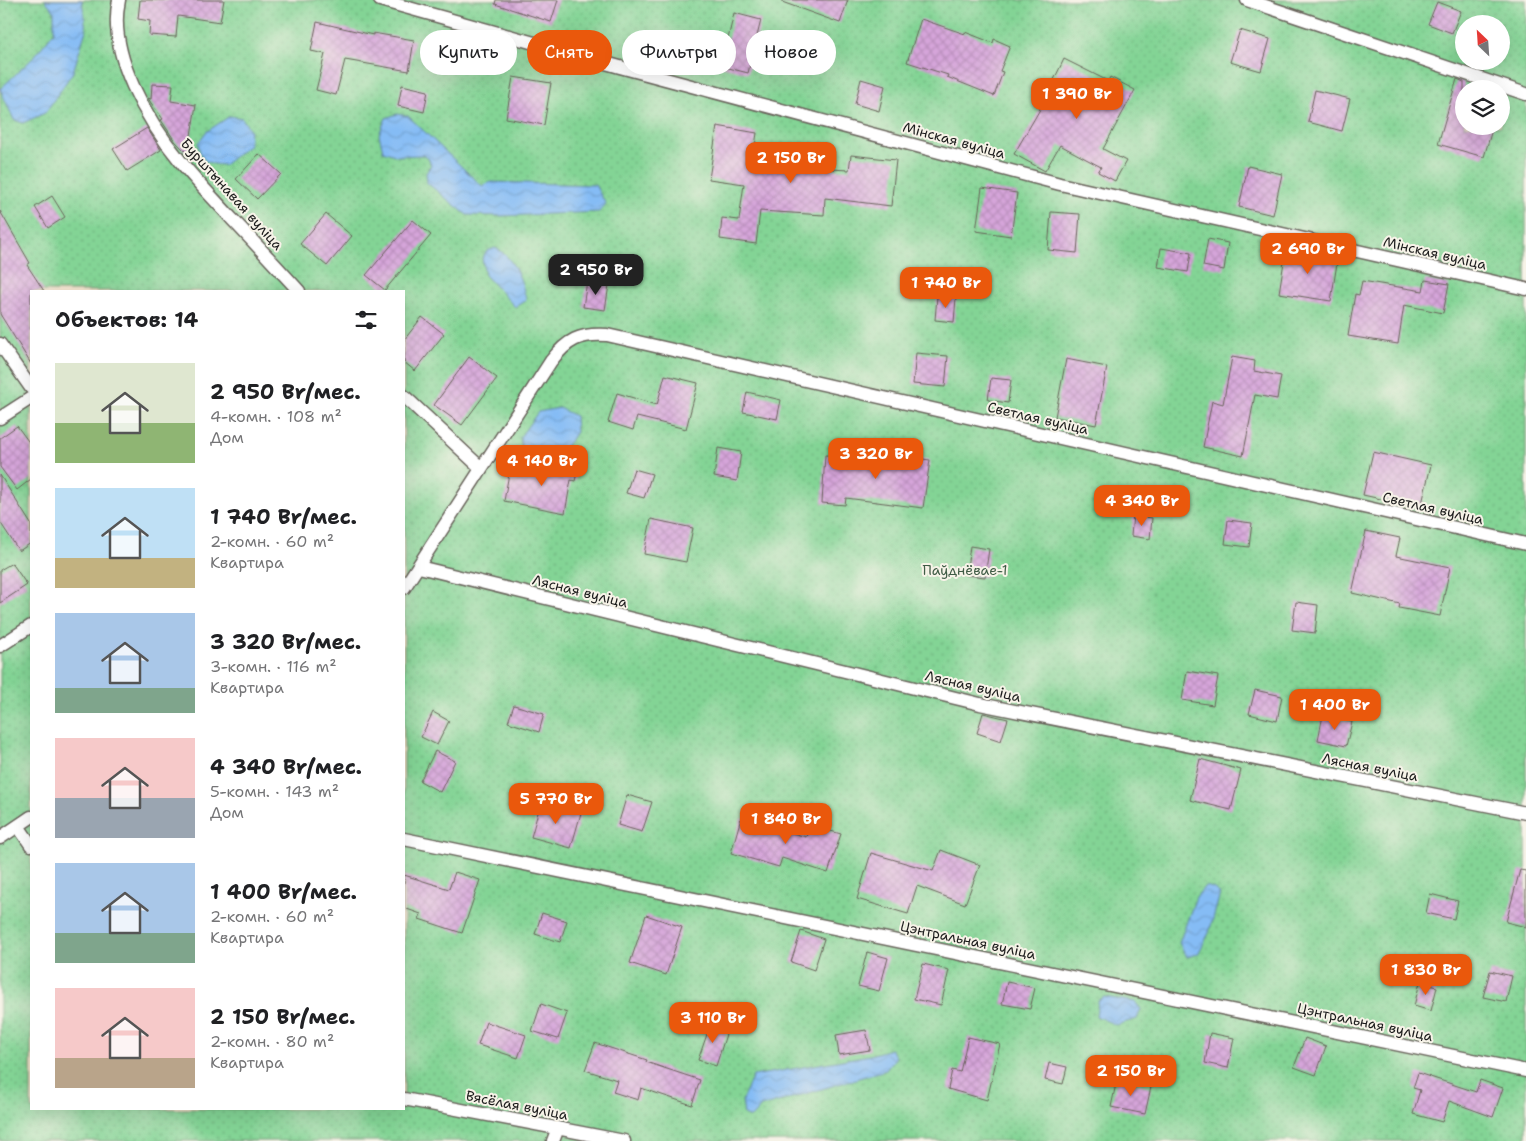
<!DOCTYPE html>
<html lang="ru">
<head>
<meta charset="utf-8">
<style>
  body { margin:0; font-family:"Shantell Sans",sans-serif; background:#f6f6f6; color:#202124; height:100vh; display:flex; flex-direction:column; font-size:19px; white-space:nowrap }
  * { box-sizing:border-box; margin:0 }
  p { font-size:16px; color:#757577 }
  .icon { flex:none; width:28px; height:28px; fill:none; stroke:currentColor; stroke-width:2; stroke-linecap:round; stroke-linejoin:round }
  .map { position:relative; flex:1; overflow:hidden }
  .panel { position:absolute; left:30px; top:290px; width:375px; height:820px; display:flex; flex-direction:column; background:#fff; border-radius:0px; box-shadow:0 5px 20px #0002 }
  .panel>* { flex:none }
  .banner { position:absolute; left:420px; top:30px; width:475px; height:45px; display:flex; gap:10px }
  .needle { width:32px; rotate:335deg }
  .fabs { position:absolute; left:1455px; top:15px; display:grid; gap:10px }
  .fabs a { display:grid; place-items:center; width:55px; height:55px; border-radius:50%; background:#fff; box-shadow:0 5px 20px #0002; font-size:25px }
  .price { position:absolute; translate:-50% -42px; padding:0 11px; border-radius:10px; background:#ea580c; color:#fff; font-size:16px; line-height:32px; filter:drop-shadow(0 1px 2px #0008) }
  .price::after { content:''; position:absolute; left:50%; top:30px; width:15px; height:11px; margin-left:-8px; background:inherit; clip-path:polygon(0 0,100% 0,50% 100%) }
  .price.current { background:#222; color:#fff }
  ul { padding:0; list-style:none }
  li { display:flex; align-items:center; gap:15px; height:125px; padding:0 25px }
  li span { display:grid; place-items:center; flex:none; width:140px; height:100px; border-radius:0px; color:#555 }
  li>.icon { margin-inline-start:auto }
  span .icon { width:60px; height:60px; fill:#fffc; stroke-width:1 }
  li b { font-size:21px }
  h2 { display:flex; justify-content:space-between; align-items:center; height:60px; padding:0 25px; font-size:21px }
  .chip { padding:0 18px; border-radius:22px; background:#fff; box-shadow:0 5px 20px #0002; font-size:18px; line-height:45px }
  .chip.current { background:#ea580c; color:#fff }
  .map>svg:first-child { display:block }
</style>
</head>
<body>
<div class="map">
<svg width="1526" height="1141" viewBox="0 0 1526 1141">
  <defs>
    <pattern id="garden-dots" width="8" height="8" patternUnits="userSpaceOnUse" patternTransform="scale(1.25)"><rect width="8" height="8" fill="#83d495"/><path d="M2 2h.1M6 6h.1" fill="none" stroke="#71b580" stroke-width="1.8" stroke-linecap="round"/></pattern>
    <pattern id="water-waves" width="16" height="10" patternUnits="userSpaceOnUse" patternTransform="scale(1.25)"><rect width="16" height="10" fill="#85bcf5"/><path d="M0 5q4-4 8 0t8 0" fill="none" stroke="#72a1d1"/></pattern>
    <pattern id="building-cross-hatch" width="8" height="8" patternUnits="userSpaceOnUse" patternTransform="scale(1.25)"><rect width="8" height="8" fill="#d6a5da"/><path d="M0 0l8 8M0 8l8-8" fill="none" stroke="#b78dba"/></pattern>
  </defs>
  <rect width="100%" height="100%" fill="#f7f3e8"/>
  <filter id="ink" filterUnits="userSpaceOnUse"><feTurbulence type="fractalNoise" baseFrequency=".02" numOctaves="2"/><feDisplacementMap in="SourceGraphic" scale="10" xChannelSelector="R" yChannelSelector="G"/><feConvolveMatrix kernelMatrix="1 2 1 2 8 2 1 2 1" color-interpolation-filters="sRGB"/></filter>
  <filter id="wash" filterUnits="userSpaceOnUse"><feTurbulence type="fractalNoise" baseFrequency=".0096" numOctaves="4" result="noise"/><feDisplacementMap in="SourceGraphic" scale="20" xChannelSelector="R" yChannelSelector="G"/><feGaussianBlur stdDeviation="1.12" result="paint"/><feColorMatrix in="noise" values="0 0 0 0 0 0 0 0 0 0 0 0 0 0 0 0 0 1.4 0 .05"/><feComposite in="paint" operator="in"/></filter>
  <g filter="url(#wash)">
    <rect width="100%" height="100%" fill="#f5e4cd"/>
    <!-- garden -->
    <path fill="url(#garden-dots)" stroke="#507858" fill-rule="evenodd" d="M 0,0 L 1526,0 L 1526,1141 L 0,1141 ZM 1464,24 L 1501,24 L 1501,61 L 1464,61 ZM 1464,89 L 1501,89 L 1501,126 L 1464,126 ZM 31,291 L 404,291 L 404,1109 L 31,1109 Z"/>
    <!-- water -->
    <path fill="url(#water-waves)" stroke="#506c88" d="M 45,0 L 82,0 L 86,30 L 73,72 L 45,113 L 23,123 L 14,120 L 0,89 L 33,58 L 54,32 L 54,11 Z
      M 397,114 L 408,116 L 482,186 L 491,182 L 595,185 L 606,204 L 599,212 L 501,216 L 467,215 L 427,183 L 426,173 L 431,165 L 428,158 L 422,155 L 397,156 L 383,151 L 379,134 L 386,118 Z
      M 230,116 L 242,118 L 250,130 L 249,145 L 224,165 C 206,164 201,161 198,143 L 206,132 Z
      M 495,248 C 513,256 523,282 526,300 L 515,307 L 485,275 L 482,258 L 487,251 Z
      M 559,408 L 575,416 L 576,432 L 564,450 L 544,455 L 525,452 L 521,445 L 520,437 L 538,412 Z
      M 1205,886 L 1213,888 L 1220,894 L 1209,933 L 1198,954 L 1187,957 L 1179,943 L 1196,897 Z
      M 1104,997 L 1135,1002 L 1141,1009 L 1137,1019 L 1116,1025 L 1096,1016 L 1098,1001 Z
      M 891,1049 L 896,1057 L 886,1070 L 761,1107 L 751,1118 L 744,1115 L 742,1100 L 753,1076 L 870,1055 Z"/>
    <g id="blocks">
      <!-- building -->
      <path fill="url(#building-cross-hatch)" d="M 140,0 L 224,0 L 220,22 L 178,16 L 176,37 L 149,35 L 150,21 L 138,19 Z
        M 496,0 L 558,0 L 551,22 L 495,4 Z
        M 782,0 L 848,0 L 840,23 L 782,2 Z
        M 1437,2 L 1461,11 L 1452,33 L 1428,24 Z
        M 734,13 L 761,20 L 748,73 L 717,65 L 724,38 L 728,39 Z
        M 921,19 L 965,34 L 965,32 L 993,43 L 994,39 L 1010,46 L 1000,71 L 1003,72 L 994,96 L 947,77 L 948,75 L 907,62 Z
        M 317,22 L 373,35 L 373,33 L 414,40 L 409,71 L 345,60 L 336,95 L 316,90 L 325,54 L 311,51 Z
        M 1240,30 L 1270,39 L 1261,71 L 1230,62 Z
        M 1064,59 L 1108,81 L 1110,77 L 1135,90 L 1103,149 L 1126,161 L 1115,181 L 1098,172 L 1101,167 L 1060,145 L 1045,171 L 1014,154 L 1039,111 Z
        M 513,77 L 551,83 L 544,125 L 506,118 Z
        M 861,79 L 885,86 L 879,111 L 855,104 Z
        M 1457,79 L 1464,82 L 1464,126 L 1493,126 L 1484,157 L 1438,144 Z
        M 152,84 L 173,85 L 171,101 L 196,105 L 188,154 L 175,141 L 161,120 L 163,119 L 151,103 L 148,98 L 151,99 Z
        M 402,85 L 428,91 L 424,112 L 398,106 Z
        M 1315,90 L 1350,99 L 1342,131 L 1308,122 Z
        M 717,126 L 757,133 L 752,165 L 849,170 L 851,155 L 896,160 L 891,206 L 825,198 L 824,215 L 760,211 L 756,244 L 720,239 L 722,218 L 739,220 L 744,184 L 709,179 Z
        M 147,128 L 161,150 L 127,171 L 113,149 Z
        M 259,154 L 281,174 L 257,199 L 236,179 Z
        M 1248,166 L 1282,174 L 1273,215 L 1239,207 Z
        M 982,188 L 1017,193 L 1011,236 L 976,231 Z
        M 52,196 L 65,217 L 48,228 L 35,207 Z
        M 0,211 L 30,263 L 27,265 L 44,291 L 31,291 L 31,364 L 0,314 Z
        M 1051,212 L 1080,214 L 1077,253 L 1048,250 Z
        M 326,214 L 352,236 L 327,266 L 300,244 Z
        M 413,220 L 431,235 L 385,290 L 366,275 Z
        M 1208,239 L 1228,243 L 1224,270 L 1203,266 Z
        M 1161,248 L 1191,253 L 1188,272 L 1158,267 Z
        M 1286,249 L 1338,257 L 1331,301 L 1279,293 Z
        M 1425,280 L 1449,284 L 1443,313 L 1404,305 L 1398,344 L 1348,336 L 1355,294 L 1359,295 L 1362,281 L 1423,291 Z
        M 587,281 L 609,285 L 605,310 L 583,307 Z
        M 937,296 L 956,298 L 954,322 L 935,320 Z
        M 422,317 L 444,334 L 415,371 L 404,362 L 404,340 Z
        M 916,353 L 948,356 L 945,387 L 913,384 Z
        M 469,357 L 497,378 L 462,425 L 434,405 Z
        M 1232,357 L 1255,361 L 1254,371 L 1281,376 L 1277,399 L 1255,395 L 1243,456 L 1203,447 L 1212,401 L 1223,404 Z
        M 1066,359 L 1107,367 L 1096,425 L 1055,417 Z
        M 665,375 L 698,383 L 686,429 L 637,417 L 633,430 L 608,422 L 617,393 L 657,405 Z
        M 991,378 L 1011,380 L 1008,403 L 988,400 Z
        M 747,392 L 781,400 L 777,419 L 743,412 Z
        M 17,426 L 31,445 L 31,479 L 17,490 L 0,467 L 0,438 Z
        M 718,448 L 741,452 L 737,481 L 714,477 Z
        M 870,452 L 930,460 L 923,508 L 846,498 L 845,505 L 822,503 L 825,455 L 869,458 Z
        M 1373,452 L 1431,465 L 1421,508 L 1363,495 Z
        M 556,458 L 579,464 L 575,481 L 571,480 L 565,513 L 504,501 L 510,468 L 551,476 Z
        M 634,469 L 652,474 L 644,498 L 626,493 Z
        M 0,475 L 31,524 L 31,543 L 19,551 L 0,522 Z
        M 1133,515 L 1152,518 L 1150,539 L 1131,536 Z
        M 651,519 L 693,528 L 686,562 L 644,554 Z
        M 1228,520 L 1252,523 L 1249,547 L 1225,544 Z
        M 1366,531 L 1400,538 L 1396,556 L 1450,567 L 1440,616 L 1399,608 L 1400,604 L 1352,593 Z
        M 970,546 L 989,549 L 985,577 L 966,575 Z
        M 12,563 L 27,585 L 0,603 L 0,570 Z
        M 1296,602 L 1318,605 L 1315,633 L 1292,630 Z
        M 1187,671 L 1218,676 L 1213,705 L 1182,700 Z
        M 1255,690 L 1282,696 L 1277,721 L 1249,714 Z
        M 514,705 L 544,714 L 539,732 L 508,722 Z
        M 433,712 L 449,721 L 437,745 L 421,737 Z
        M 983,713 L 1008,719 L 1001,741 L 977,733 Z
        M 1323,715 L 1352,722 L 1346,746 L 1318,740 Z
        M 435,751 L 455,761 L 440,792 L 420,781 Z
        M 1200,759 L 1241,770 L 1231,810 L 1190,800 Z
        M 627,795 L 652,802 L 642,832 L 618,825 Z
        M 541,802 L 581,813 L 571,848 L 531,837 Z
        M 741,818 L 806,837 L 810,825 L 841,834 L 828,873 L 782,858 L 779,867 L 731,853 Z
        M 941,850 L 980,865 L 965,904 L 917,886 L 908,914 L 857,899 L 871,853 L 933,871 Z
        M 1520,870 L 1526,871 L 1526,927 L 1506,922 Z
        M 455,872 L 480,880 L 462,933 L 419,919 L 421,914 L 404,908 L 404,875 L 449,889 Z
        M 1430,894 L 1458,901 L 1454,919 L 1426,913 Z
        M 542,913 L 567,921 L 560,942 L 535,934 Z
        M 646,915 L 682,927 L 666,975 L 630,963 Z
        M 801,931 L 824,939 L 814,970 L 791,962 Z
        M 867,952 L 888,958 L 879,991 L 858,986 Z
        M 923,964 L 949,970 L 941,1005 L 914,999 Z
        M 1490,971 L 1512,976 L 1506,1002 L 1483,997 Z
        M 1007,982 L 1035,988 L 1030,1009 L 1002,1004 Z
        M 1420,982 L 1437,987 L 1431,1011 L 1414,1006 Z
        M 541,1004 L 567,1013 L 558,1039 L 532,1031 Z
        M 486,1022 L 526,1035 L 518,1058 L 478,1045 Z
        M 711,1023 L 728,1028 L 716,1066 L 698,1060 Z
        M 866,1030 L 870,1050 L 839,1055 L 836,1035 Z
        M 1210,1033 L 1234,1038 L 1228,1068 L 1205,1063 Z
        M 968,1037 L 1000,1044 L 987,1100 L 948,1089 L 952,1070 L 960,1072 Z
        M 1305,1038 L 1326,1046 L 1316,1075 L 1294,1067 Z
        M 595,1043 L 647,1060 L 646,1062 L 700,1080 L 692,1105 L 641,1088 L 638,1100 L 613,1092 L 617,1080 L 585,1070 Z
        M 1049,1063 L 1067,1067 L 1063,1084 L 1045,1080 Z
        M 1418,1073 L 1476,1092 L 1480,1080 L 1503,1088 L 1493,1117 L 1449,1101 L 1442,1122 L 1413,1114 L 1420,1090 L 1413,1088 Z
        M 1117,1079 L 1151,1087 L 1145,1114 L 1111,1107 Z"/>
    </g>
  </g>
  <g filter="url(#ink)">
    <use href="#blocks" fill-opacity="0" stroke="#68625a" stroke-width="1"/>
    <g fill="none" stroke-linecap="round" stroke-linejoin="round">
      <!-- service casing -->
      <g stroke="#68625a" stroke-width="15">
        <path id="service" d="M 119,0 C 107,54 148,122 181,162 C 197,182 215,200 232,219 C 255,243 277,267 299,291
          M 380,0 L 620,67 L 1060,184 L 1526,289
          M 1247,0 L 1526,94
          M 0,344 L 31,388
          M 404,396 L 481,468
          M 0,418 L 31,398
          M 419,567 L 980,704 L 1526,813
          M 404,588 L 551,361 C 567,340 580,333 607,335 L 1526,544
          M 0,646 L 31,626
          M 18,826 L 31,845
          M 0,838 L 31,817
          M 404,839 L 1526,1071
          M 404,1099 L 624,1141
          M 553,1141 L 558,1128"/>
      </g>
      <!-- service -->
      <use href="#service" stroke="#fff" stroke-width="12"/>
    </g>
  </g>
  <g text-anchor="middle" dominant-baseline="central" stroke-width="4" stroke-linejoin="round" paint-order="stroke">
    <!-- street labels -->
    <g font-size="14" fill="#1c1c1c" stroke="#f7f3e8">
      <text transform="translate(954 140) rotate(15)">Мінская вуліца</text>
      <text transform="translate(232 194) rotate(48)">Бурштынавая вуліца</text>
      <text transform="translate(1435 253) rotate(13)">Мінская вуліца</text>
      <text transform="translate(1038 418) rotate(13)">Светлая вуліца</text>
      <text transform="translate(1433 508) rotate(13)">Светлая вуліца</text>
      <text transform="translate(580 591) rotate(14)">Лясная вуліца</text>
      <text transform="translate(973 686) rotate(13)">Лясная вуліца</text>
      <text transform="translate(1370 767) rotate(11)">Лясная вуліца</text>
      <text transform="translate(968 940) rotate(12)">Цэнтральная вуліца</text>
      <text transform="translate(1365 1022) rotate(12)">Цэнтральная вуліца</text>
      <text transform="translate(517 1105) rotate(11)">Вясёлая вуліца</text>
    </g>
    <!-- park labels -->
    <g font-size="14" fill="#405c46" stroke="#f7f3e8">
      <text x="965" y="570">Паўднёвае-1</text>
    </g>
  </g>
</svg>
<div class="fabs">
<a><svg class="needle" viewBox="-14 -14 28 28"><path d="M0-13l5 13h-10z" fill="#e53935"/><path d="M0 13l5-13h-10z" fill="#757577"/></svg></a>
<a><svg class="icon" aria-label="layers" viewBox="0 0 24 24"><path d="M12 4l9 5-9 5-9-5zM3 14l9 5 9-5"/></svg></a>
</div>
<b class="price" style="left:1077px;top:120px">1 390 Br</b>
<b class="price" style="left:791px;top:184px">2 150 Br</b>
<b class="price" style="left:1308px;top:275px">2 690 Br</b>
<b class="price current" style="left:596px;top:296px">2 950 Br</b>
<b class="price" style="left:946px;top:309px">1 740 Br</b>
<b class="price" style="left:876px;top:480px">3 320 Br</b>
<b class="price" style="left:542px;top:487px">4 140 Br</b>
<b class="price" style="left:1142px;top:527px">4 340 Br</b>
<b class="price" style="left:1335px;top:731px">1 400 Br</b>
<b class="price" style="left:556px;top:825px">5 770 Br</b>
<b class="price" style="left:786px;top:845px">1 840 Br</b>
<b class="price" style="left:1426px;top:996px">1 830 Br</b>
<b class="price" style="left:713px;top:1044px">3 110 Br</b>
<b class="price" style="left:1131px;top:1097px">2 150 Br</b>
<div class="banner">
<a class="chip">Купить</a>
<a class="chip current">Снять</a>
<a class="chip">Фильтры</a>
<a class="chip">Новое</a>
</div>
<section class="panel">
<h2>Объектов: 14<svg class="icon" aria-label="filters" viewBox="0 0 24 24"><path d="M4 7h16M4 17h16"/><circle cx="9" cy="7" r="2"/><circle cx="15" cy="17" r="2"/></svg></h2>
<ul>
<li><span style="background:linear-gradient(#dfe7d0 60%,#8fb573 0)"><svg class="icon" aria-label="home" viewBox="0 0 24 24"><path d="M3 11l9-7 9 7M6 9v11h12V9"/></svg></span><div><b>2 950 Br/мес.</b><p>4-комн. · 108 m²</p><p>Дом</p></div></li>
<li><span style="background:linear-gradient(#bfe0f5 70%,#c2b280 0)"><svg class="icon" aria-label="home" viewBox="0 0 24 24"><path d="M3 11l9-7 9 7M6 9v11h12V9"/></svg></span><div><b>1 740 Br/мес.</b><p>2-комн. · 60 m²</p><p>Квартира</p></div></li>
<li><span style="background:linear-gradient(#a9c7e8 75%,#7fa58c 0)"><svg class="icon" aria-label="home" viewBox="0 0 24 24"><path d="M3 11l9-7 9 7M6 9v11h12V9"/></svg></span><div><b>3 320 Br/мес.</b><p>3-комн. · 116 m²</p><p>Квартира</p></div></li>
<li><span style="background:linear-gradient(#f6c9c9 60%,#9aa5b1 0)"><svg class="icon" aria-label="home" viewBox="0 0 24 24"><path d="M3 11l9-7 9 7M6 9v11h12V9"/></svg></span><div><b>4 340 Br/мес.</b><p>5-комн. · 143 m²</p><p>Дом</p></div></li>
<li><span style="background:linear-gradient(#a9c7e8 70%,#7fa58c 0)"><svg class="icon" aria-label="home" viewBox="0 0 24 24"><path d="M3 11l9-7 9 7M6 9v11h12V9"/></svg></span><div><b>1 400 Br/мес.</b><p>2-комн. · 60 m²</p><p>Квартира</p></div></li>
<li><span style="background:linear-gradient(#f6c9c9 70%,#b9a48a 0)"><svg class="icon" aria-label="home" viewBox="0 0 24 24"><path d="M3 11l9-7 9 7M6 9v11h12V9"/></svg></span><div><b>2 150 Br/мес.</b><p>2-комн. · 80 m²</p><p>Квартира</p></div></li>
</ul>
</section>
</div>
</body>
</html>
